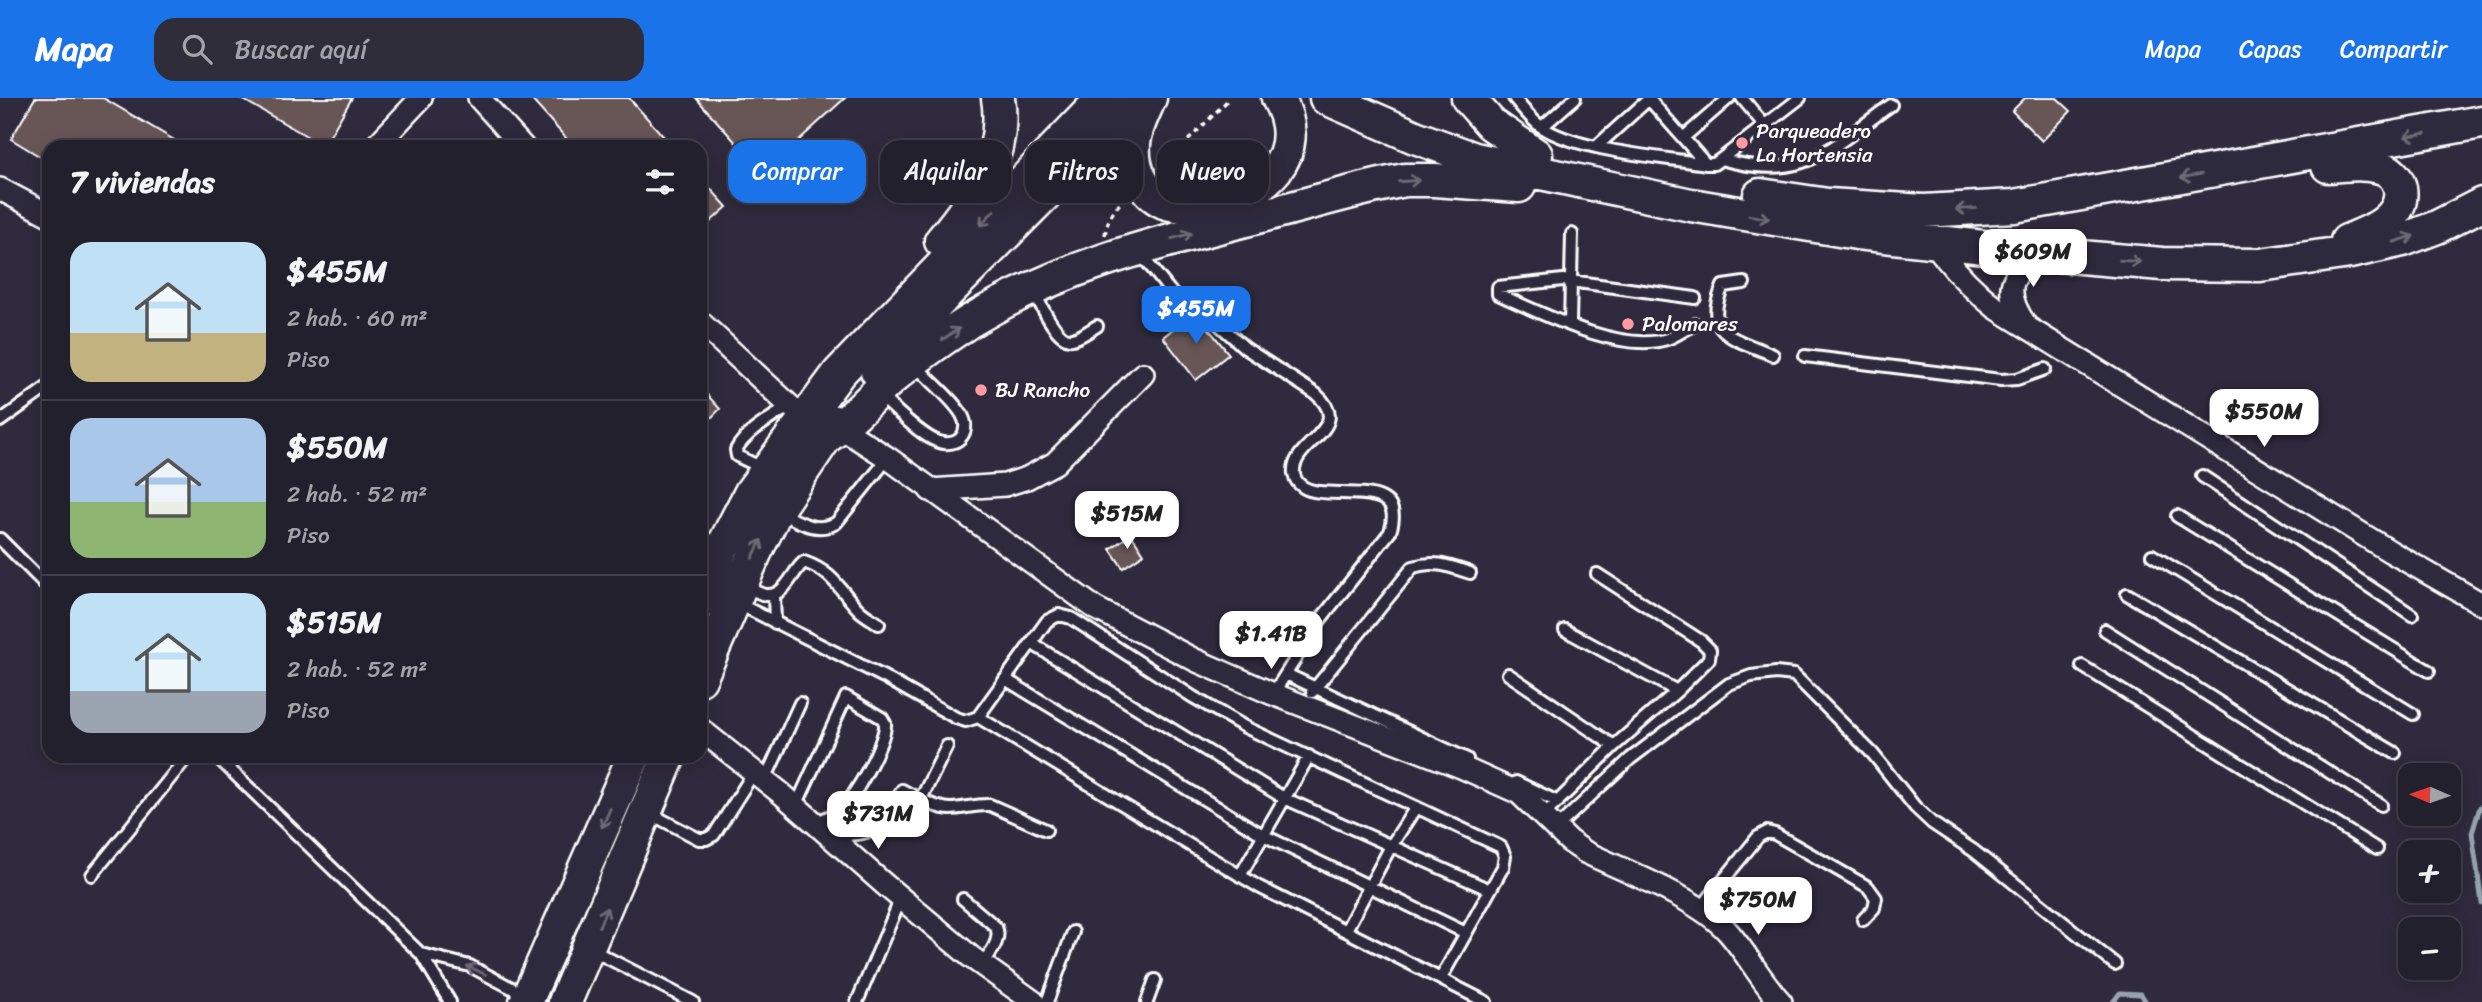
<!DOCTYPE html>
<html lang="es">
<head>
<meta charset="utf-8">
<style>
  body { margin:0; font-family:Sriracha,sans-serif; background:#2f2d3a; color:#f1f3f6; height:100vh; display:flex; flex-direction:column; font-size:26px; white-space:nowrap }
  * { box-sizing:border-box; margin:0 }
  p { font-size:23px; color:#a3a3aa }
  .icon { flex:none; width:38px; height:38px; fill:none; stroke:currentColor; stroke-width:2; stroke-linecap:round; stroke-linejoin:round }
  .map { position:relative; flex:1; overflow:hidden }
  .side { position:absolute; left:42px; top:42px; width:665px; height:623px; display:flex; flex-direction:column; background:#23202e; border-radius:21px; box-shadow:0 4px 18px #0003,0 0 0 2px #403e4a }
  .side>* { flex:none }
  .hud { position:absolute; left:728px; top:42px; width:665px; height:63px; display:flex; gap:14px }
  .needle { width:46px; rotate:272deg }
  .controls { position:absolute; left:2398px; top:665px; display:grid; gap:14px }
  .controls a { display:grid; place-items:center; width:63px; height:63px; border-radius:14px; background:#23202e; box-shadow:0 4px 18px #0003,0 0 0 2px #403e4a; font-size:35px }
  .price { position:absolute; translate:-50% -60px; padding:0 16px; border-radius:14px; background:#fff; color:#222; font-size:23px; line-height:46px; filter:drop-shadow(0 2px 4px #0008) }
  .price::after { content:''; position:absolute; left:50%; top:42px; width:21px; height:16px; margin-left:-10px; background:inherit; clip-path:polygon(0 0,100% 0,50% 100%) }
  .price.active { background:#1a73e8; color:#fff }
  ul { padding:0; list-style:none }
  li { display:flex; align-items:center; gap:21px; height:175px; padding:0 28px }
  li+li { border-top:2px solid #403e4a }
  li span { display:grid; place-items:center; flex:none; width:196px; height:140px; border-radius:21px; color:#555 }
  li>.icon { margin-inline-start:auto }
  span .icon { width:84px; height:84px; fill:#fffc; stroke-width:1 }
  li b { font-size:30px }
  h2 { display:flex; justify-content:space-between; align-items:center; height:84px; padding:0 28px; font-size:30px }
  .chip { padding:0 24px; border-radius:21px; background:#23202e; box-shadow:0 4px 18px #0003,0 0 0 2px #403e4a; font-size:24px; line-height:63px }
  .chip.active { background:#1a73e8; color:#fff }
  header { display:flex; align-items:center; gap:42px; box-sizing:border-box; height:98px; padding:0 35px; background:#1a73e8; color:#fff }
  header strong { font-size:33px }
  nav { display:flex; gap:38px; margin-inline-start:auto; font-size:24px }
  .search { width:490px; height:63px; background:#2f2d3a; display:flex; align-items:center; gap:18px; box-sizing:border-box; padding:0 24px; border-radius:21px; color:#a3a3aa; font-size:26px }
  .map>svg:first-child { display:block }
</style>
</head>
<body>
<header>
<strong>Mapa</strong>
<div class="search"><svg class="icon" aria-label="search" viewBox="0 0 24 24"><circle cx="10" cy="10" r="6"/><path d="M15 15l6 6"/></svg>Buscar aquí</div>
<nav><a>Mapa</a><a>Capas</a><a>Compartir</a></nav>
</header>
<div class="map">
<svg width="2482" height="904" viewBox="0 0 2482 904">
  <rect width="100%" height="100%" fill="#2f2a3d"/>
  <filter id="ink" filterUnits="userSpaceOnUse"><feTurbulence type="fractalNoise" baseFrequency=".0143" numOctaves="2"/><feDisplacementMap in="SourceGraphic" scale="14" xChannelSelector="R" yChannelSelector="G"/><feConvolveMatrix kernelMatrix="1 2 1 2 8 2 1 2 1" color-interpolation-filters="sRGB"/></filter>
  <g filter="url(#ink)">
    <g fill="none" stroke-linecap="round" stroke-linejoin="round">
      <!-- stream -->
      <path stroke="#96a4af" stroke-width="5" d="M 2482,710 L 2480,709 L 2472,735 L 2482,805
        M 2113,904 L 2120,895 L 2141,896 L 2146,904"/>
    </g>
    <!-- building -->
    <path fill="#685656" stroke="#fff" stroke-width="2" d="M 35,0 L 103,0 L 186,49 L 49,49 L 49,64 L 11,41 Z
      M 240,0 L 352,0 L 324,48 Z
      M 530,0 L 629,0 L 673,49 L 574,49 Z
      M 696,0 L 845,0 L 763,75 Z
      M 2025,0 L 2057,0 L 2071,13 L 2042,43 L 2012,13 Z
      M 700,79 L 727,109 L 700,133 Z
      M 1193,215 L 1200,220 L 1229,256 L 1196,282 L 1163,239 Z
      M 700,289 L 720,311 L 700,331 Z
      M 1131,436 L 1144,456 L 1123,470 L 1110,451 Z"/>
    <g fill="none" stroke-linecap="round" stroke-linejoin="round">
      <!-- service casing -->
      <g stroke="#fff" stroke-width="16">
        <path id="service" d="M 1514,0 C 1522,10 1530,20 1540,28 C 1576,53 1661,59 1706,66
          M 1648,0 L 1706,66 L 1714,66 L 1721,61 L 1800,0
          M 1742,0 L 1765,28
          M 1542,29 L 1575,0
          M 1683,40 L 1729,0
          M 1597,48 L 1650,0
          M 1721,61 C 1804,85 1827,52 1891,7
          M 1139,154 L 1174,198 L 1201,210 L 1245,250 L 1316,296 C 1356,331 1290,344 1294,376 C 1295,381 1298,386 1303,389 C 1327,405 1409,376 1390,434 L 1320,522 L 1273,596
          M 1744,185 L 1723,188 C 1701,238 1735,240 1773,257
          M 1034,194 C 1040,205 1057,244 1072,241 C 1080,240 1090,232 1097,228
          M 1695,200 L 1563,182 L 1498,189 L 1498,196 C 1541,215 1620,256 1667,241 C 1677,238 1686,230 1696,226
          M 1570,226 L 1572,136
          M 1805,258 L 2001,282 L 2017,281 L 2045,271
          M 879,297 C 893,309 926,344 944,345 C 962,347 970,331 962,317 C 954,302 926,279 913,265
          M 0,323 L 49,288
          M 756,367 L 737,358 L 736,352 C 746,333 772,320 790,308
          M 2202,378 L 2412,517
          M 779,414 C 798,423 816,436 836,425 L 888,360
          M 2177,418 L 2429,573
          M 0,441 L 49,490
          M 2152,457 L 2413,616
          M 744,488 C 751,490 759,496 766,497 C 786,499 792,473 804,464 C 835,475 839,492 860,513 C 866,518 873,522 879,526
          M 774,496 L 775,525
          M 2127,496 L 2395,655
          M 737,505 L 884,579 L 956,620 L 966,623 L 978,619 L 1047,523 L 1059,517 L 1071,520 L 1193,599 L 1245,629 L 1501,749 L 1505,758 L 1503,769 L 1441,880
          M 1565,532 L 1677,593
          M 2105,532 L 2381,707
          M 1031,545 L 1284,700 L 1490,792
          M 2082,568 L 2377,751
          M 1286,576 L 1467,661
          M 1508,576 L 1614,648
          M 1005,581 L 1263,737 L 1466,835
          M 1312,594 L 1413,469 C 1434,462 1449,468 1470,475
          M 978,619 L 1259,789 L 1486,904
          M 216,658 L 421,856 L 450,904
          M 765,682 L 800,605
          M 1516,684 L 1558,704
          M 921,701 L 947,648
          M 796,708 L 846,599 L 882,620 L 885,625 C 887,641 854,702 840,712 C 833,718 823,721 815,725
          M 649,715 L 699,741 L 706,741 L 714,737 L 754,674
          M 1543,718 L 1614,648 L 1677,593 L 1709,561 L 1710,552 L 1701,543 L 1597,476
          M 826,720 L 849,738
          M 1556,730 L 1630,661 L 1729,586 L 1751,578 L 1776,575 L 1794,577 L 1873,656 L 1915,709 L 1932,725 L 1974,753 L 2115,866
          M 832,736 C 879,740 879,728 902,692 C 916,699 934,710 950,711 C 964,711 976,706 990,707 L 1046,732
          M 92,777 L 188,658
          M 1240,778 L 1309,658
          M 963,801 L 996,829 C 1002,842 989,856 983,867
          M 1701,810 L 1758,739 L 1767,734 L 1775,736 L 1868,789 L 1876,800 L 1874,810 L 1863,822
          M 1346,832 L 1391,748 L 1416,709
          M 592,852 L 693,904
          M 421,856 L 470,868 L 525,897
          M 857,904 L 901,800
          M 1047,904 L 1073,834
          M 1147,904 L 1155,882"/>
      </g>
      <!-- minor casing -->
      <g stroke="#fff" stroke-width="26">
        <path id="minor" d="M 479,0 L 523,49
          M 375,49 L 421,0
          M 0,91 L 49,117
          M 1933,143 C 1950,168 1972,191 1996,210 L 2391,454 L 2482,506
          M 700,224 L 790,308
          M 2025,226 C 2003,193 2009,179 2038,155
          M 841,330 L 888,360 L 1095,510 L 1195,562 L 1273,596 L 1461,669 L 1519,695 L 1569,743 L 1585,754 C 1627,774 1700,801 1729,835 C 1748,857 1761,883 1781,904
          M 930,392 L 1005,387 L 1027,380 L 1055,365 L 1143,276
          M 700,631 L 782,696 L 884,786 L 971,859 L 1034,904"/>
      </g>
      <!-- primary casing -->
      <g stroke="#fff" stroke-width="37">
        <path id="primary" d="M 1150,0 C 1144,14 1135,30 1134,46 C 1132,69 1142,94 1164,104 C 1177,109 1194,108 1207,106 C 1262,99 1311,58 1278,0
          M 1326,0 L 1415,39 L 1475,61 L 1691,107 L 1857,135 L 2057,157 L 2162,166 L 2260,167 L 2350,154 L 2403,142 L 2437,129 L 2482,106
          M 1468,0 L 1491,26 L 1536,57
          M 2328,68 C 2346,67 2366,64 2383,70 C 2391,73 2398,81 2400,90 C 2405,121 2370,134 2347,143
          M 1760,97 L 1828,107 L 1924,113 L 2014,108 L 2482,24
          M 941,143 C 976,101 1007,58 998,0
          M 877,273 L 947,195 L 1141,0
          M 823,341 C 849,325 868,302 890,282 C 914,261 941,242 967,225 C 1057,169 1159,144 1261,118 C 1309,106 1356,91 1405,82 L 1434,82 L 1519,88
          M 700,504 L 722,450 L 751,394 L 839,275 L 1103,0
          M 700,581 L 755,455 L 776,413 L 836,324
          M 526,904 L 634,658
          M 565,904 L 669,658"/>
      </g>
      <!-- path -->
      <path stroke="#fff" stroke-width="3.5" stroke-dasharray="5 5" stroke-linecap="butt" d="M 1160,71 L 1230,0
        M 1105,137 C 1107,123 1113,111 1124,102"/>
      <!-- service -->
      <use href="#service" stroke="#2f2a3d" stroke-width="10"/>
      <!-- minor -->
      <use href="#minor" stroke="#2f2a3d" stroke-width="21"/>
      <!-- primary -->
      <use href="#primary" stroke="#2f2a3d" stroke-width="32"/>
    </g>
    <!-- one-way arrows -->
    <defs><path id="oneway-shaft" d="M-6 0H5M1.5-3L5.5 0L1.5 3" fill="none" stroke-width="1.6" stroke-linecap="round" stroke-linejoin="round" transform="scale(1.75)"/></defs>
    <g stroke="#6d6a77">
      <use href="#oneway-shaft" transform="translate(2415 37) rotate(170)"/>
      <use href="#oneway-shaft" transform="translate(2191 78) rotate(170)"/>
      <use href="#oneway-shaft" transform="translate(1409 83) rotate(-4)"/>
      <use href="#oneway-shaft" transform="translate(1966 111) rotate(177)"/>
      <use href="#oneway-shaft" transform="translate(1759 119) rotate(9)"/>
      <use href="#oneway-shaft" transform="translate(987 120) rotate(134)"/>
      <use href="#oneway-shaft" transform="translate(1182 138) rotate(-15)"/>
      <use href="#oneway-shaft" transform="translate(2404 141) rotate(-17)"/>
      <use href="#oneway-shaft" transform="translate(2130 163) rotate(5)"/>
      <use href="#oneway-shaft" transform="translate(951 236) rotate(-33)"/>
      <use href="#oneway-shaft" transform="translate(757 451) rotate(-64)"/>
      <use href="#oneway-shaft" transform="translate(606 720) rotate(114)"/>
      <use href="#oneway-shaft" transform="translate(603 819) rotate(-67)"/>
      <use href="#oneway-shaft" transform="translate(476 872) rotate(-155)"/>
    </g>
  </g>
  <!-- markers -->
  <g fill="#ff9aa2" stroke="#2f2a3d" stroke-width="2.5">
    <circle cx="1742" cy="45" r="7"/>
    <circle cx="1628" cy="226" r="7"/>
    <circle cx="981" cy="292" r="7"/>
  </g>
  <g text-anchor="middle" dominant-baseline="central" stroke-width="7" stroke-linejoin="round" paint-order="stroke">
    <!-- poi labels -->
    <g font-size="21" fill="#fff" stroke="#2f2a3d" text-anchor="start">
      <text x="1756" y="33">Parqueadero<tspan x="1756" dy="24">La Hortensia</tspan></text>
      <text x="1642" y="226">Palomares</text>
      <text x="995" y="292">BJ Rancho</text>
    </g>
  </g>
</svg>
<div class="controls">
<a><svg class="needle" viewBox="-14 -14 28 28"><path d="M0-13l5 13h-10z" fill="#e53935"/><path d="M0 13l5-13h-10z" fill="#a3a3aa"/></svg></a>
<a>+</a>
<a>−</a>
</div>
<b class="price" style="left:2033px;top:191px">$609M</b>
<b class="price active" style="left:1196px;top:248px">$455M</b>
<b class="price" style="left:2264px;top:351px">$550M</b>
<b class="price" style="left:1127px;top:453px">$515M</b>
<b class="price" style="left:1271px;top:573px">$1.41B</b>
<b class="price" style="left:878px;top:753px">$731M</b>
<b class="price" style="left:1758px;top:839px">$750M</b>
<div class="hud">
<a class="chip active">Comprar</a>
<a class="chip">Alquilar</a>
<a class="chip">Filtros</a>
<a class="chip">Nuevo</a>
</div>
<section class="side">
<h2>7 viviendas<svg class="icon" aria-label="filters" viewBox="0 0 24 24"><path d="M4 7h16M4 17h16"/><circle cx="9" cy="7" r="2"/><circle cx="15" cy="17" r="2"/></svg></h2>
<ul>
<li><span style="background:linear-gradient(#bfe0f5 65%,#c2b280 0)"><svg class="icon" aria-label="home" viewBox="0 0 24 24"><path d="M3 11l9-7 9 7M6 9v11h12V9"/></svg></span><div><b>$455M</b><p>2 hab. · 60 m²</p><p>Piso</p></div></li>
<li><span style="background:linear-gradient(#a9c7e8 60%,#8fb573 0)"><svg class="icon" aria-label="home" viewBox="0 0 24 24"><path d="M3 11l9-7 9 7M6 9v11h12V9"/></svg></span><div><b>$550M</b><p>2 hab. · 52 m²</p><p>Piso</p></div></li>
<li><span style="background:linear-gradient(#bfe0f5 70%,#9aa5b1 0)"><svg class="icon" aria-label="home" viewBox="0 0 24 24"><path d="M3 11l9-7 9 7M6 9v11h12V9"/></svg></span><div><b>$515M</b><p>2 hab. · 52 m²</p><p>Piso</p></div></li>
</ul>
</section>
</div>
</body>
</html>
